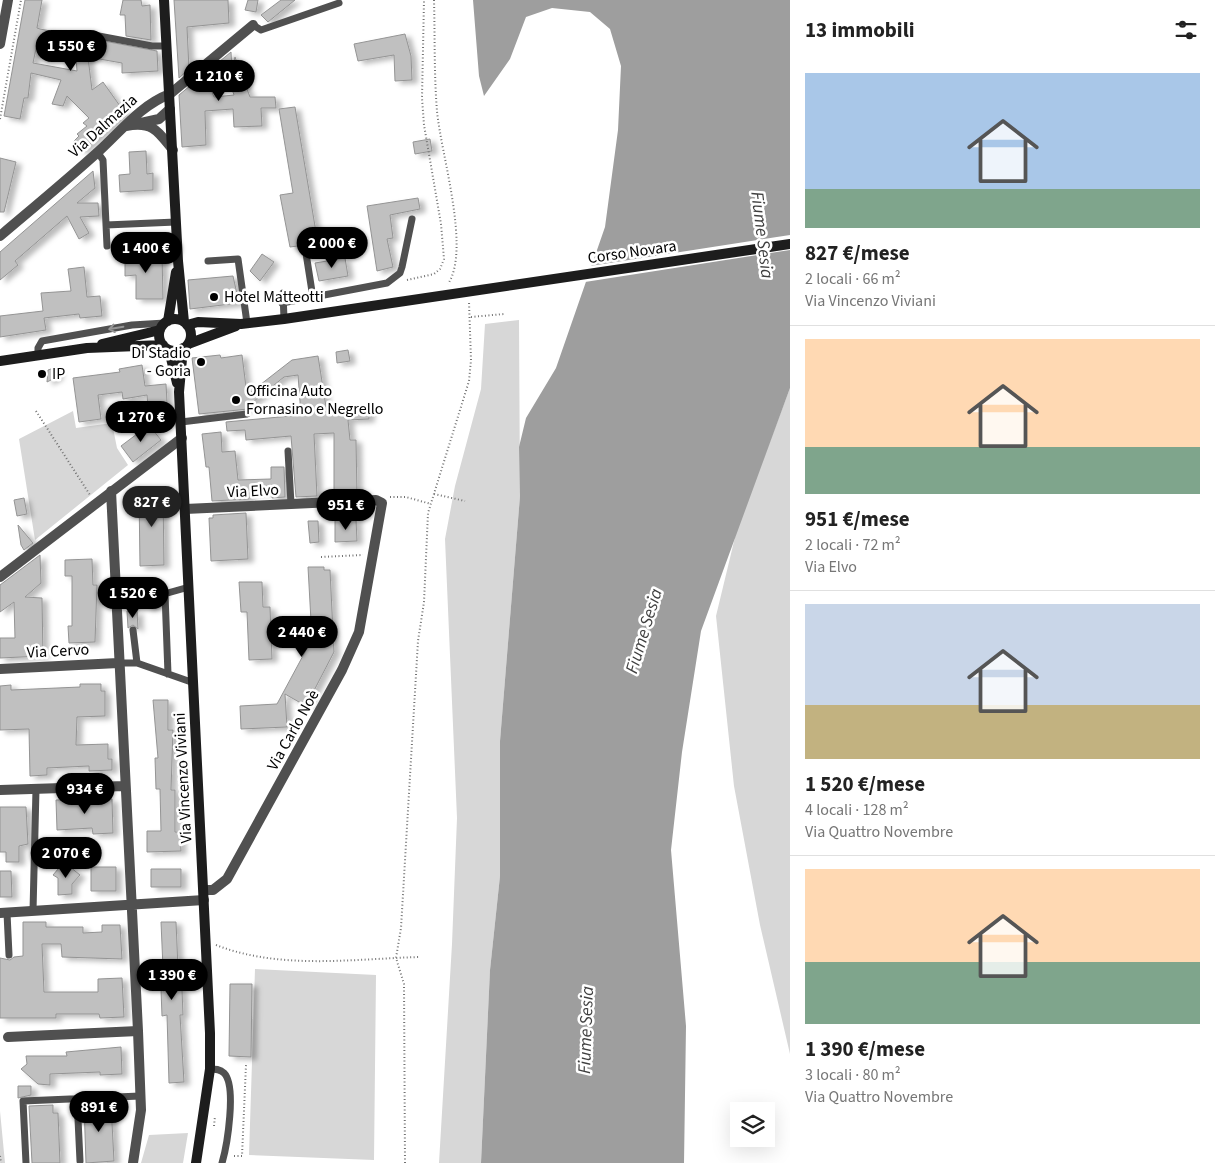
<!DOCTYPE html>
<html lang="it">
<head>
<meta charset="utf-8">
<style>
  body { margin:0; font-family:"Source Sans 3",sans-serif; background:#f2f2f2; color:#222; height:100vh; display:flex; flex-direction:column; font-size:19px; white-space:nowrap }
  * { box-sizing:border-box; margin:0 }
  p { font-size:16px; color:#767676 }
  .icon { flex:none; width:28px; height:28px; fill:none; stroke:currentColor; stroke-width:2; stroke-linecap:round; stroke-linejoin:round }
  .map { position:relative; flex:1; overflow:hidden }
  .panel { display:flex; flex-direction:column; background:#fff; width:425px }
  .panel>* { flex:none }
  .buttons { position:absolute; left:730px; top:1102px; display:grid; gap:10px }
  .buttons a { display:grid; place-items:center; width:45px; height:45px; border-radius:0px; background:#fff; box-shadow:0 5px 20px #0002; font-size:25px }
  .price { position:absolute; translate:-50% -42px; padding:0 11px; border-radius:18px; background:#000; color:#fff; font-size:16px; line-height:32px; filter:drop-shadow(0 1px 2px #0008) }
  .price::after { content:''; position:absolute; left:50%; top:30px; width:15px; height:11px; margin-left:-8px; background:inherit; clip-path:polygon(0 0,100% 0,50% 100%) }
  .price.current { background:#222; color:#fff }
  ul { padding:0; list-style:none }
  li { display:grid; align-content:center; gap:10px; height:265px; padding:0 15px }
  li+li { border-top:1px solid #e0e0e0 }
  li span { display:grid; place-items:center; height:155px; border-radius:0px; color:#555 }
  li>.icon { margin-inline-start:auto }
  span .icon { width:90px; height:90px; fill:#fffc; stroke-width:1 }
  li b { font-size:21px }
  h2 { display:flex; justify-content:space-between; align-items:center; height:60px; padding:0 15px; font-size:21px }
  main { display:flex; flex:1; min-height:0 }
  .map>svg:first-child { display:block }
</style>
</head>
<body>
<main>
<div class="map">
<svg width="790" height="1163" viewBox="0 0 790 1163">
  <defs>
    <filter id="shadow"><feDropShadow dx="5.5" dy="3" stdDeviation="2.5" flood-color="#0004"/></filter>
  </defs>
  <rect width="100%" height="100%" fill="#fff"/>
  <!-- green -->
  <path fill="#d7d7d7" d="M 519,320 L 520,496 L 500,741 L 500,876 L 490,970 L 481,1163 L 439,1163 L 452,944 L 457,818 L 445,539 L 455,486 L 481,389 L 485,324 Z
    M 790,388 L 790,1054 L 760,925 L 734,786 L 716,616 L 737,529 Z
    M 73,411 L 76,428 L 112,423 L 117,448 L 128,465 L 35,540 L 19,439 Z
    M 255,969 L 376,975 L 374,1160 L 249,1155 Z
    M 0,1111 L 5,1163 L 0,1163 Z
    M 188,1133 L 183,1163 L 141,1163 L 149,1135 Z"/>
  <!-- water -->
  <path fill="#9e9e9e" d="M 473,0 L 790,0 L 790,388 L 701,631 L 682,752 L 671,850 L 686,1026 L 684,1163 L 481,1163 L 490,970 L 500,876 L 500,741 L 520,496 L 519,447 L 526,418 L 556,368 L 605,227 L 618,130 L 621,66 L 610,29 L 590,12 L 552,8 L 526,17 L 510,59 L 484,96 L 479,76 Z"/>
  <!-- pier -->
  <path fill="#fff" d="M 790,235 L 790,250 L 585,282 L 590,266 Z"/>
  <!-- building -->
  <path fill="#c0c0c0" stroke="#949494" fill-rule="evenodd" filter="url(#shadow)" d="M 25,0 L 42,0 L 37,28 L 40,29 L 157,51 L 158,71 L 122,73 L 122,63 L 88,57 L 92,90 L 103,82 L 125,113 L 82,151 L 73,142 L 79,136 L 77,134 L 87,126 L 83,123 L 89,118 L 67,96 L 63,106 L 52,104 L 61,80 L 31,73 L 28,98 L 24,98 L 20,119 L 4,116 ZM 38,39 L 75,45 L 77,71 L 33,63 Z
    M 123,0 L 141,0 L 142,6 L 150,5 L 151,40 L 126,36 L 125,15 L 120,15 Z
    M 174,0 L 228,0 L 229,23 L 187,27 L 189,69 L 179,78 Z
    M 248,0 L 258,0 L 256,12 L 245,10 Z
    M 281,0 L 295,0 L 268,22 L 261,15 Z
    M 405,34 L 411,56 L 412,80 L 395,81 L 394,55 L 358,61 L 354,44 Z
    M 231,52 L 232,69 L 235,57 L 250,97 L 275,97 L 276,108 L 261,108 L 262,126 L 234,127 L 233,109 L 205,111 L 206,145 L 182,147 L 179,95 ZM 225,69 L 234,95 L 214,97 L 208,82 Z
    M 295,107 L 317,238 L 298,241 L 298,246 L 290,247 L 280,195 L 293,193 L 279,109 Z
    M 430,139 L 432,151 L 415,154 L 413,142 Z
    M 146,151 L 147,174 L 153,173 L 153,190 L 120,192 L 119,175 L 130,174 L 129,152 Z
    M 0,158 L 16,162 L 4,212 L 0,212 Z
    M 93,171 L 95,188 L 77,203 L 98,203 L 99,216 L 80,217 L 89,233 L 79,239 L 67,216 L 15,261 L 18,265 L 0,280 L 0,252 Z
    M 418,198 L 420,209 L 390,215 L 393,238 L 387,239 L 393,267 L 377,271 L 367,206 Z
    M 162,253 L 163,299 L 136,299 L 136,275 L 125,276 L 125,254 Z
    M 262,254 L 274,262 L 260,281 L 250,271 Z
    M 345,258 L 348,276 L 319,281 L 315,263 Z
    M 84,267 L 87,297 L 100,296 L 102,316 L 80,318 L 79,314 L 44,318 L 46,330 L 0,337 L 0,316 L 43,311 L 41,293 L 71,291 L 68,269 Z
    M 233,276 L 239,303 L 190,309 L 188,280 Z
    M 348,350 L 350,361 L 337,363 L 336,352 Z
    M 220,355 L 221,358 L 242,355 L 247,395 L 292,360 L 318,356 L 327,413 L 369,409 L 369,419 L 348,420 L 350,440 L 356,440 L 357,494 L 334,495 L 334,433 L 314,434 L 317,496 L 296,497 L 291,436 L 246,440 L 245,430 L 227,431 L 226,422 L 301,415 L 298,375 L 284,377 L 248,406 L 248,409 L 199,414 L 192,358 Z
    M 142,365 L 145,386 L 166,384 L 168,420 L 149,424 L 147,395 L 123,399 L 122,392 L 98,395 L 101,419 L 79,422 L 73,378 L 120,372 L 119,369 Z
    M 54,368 L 58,371 L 57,377 L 47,382 L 48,370 Z
    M 149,425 L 161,440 L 133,462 L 121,446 Z
    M 221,432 L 222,452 L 235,451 L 238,480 L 271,479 L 271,467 L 284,467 L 285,497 L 272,498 L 272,492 L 249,493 L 249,499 L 212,501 L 209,467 L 206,467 L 202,434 Z
    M 163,491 L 164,565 L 140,566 L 139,492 Z
    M 24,498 L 27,514 L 17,516 L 14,500 Z
    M 246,513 L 248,559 L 211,561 L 209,518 L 213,518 L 213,515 Z
    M 356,519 L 357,541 L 335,542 L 335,520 Z
    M 308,521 L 318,521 L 319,542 L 310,543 Z
    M 18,525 L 33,543 L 24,550 L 21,545 Z
    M 40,555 L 41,583 L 25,597 L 42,598 L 43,656 L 0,658 L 0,638 L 15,638 L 14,602 L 0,612 L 0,585 Z
    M 92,559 L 93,585 L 97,585 L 95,642 L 69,643 L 68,626 L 72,626 L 72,576 L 65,576 L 65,560 Z
    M 308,567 L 324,567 L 324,570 L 330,570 L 334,652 L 306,706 L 285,694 L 287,727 L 241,729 L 240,706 L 277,704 L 312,639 Z
    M 239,582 L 262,582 L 263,607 L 270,607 L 272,659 L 249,660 L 247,612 L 241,612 Z
    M 155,588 L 152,597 L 158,601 L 158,606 L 147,608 L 147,604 L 151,598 L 145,594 L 144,590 Z
    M 137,610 L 138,629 L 133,625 L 128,628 L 127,611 L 132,614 Z
    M 80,684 L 101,684 L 101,691 L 105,691 L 105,716 L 77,717 L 76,745 L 108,744 L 108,759 L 112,759 L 112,770 L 89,771 L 89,766 L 47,768 L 47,775 L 30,776 L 29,729 L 0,730 L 0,686 L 11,685 L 11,690 L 80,687 Z
    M 153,700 L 168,700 L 168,730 L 173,730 L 171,790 L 175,790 L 175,832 L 180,832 L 181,851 L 147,852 L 147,831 L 161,831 L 160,789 L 156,789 L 155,758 L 158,758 Z
    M 81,799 L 112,799 L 113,833 L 93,834 L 92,828 L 57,830 L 56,800 Z
    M 0,807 L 26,807 L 28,844 L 19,846 L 19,862 L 6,862 L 6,852 L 0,852 Z
    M 64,862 L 80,875 L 72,884 L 72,894 L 58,895 L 58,878 L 53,875 Z
    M 91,867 L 116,867 L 116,891 L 91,891 Z
    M 151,869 L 181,869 L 181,887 L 151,887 Z
    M 0,871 L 11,871 L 12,897 L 0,897 Z
    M 23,922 L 46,922 L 46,927 L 83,927 L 83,933 L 102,932 L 102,925 L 120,925 L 122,959 L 62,957 L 61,944 L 42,944 L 44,992 L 98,992 L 98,979 L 122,978 L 124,1017 L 100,1018 L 99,1014 L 56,1014 L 56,1018 L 0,1018 L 0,958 L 10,960 L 14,957 L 23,956 Z
    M 161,922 L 176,922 L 179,990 L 182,989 L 183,1015 L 180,1015 L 184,1082 L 169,1083 L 167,1015 L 162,1016 L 161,990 L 164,991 Z
    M 230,984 L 252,984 L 251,1057 L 229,1056 Z
    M 121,1047 L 122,1074 L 100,1075 L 100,1072 L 50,1074 L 50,1085 L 38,1084 L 21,1069 L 27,1064 L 26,1056 L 67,1056 L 66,1052 Z
    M 18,1086 L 31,1086 L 31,1095 L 18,1098 Z
    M 111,1103 L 114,1161 L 86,1163 L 84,1104 Z
    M 53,1105 L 53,1113 L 58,1113 L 60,1163 L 32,1163 L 29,1106 Z"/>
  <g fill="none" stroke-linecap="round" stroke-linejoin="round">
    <!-- path -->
    <path stroke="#727272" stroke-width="2" stroke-dasharray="1 2.5" stroke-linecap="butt" d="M 434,0 C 435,37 434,75 437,111 C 441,155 471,249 448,284
      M 0,119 L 21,0
      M 407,280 L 434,274 L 440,269 L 444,259 L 441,224 L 424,125 L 422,98 L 424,0
      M 471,317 L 504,314
      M 36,411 L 90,495
      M 434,494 L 465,501
      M 390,497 L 406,497 L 431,504
      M 321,557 L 363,555
      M 216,945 C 280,970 352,959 419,957
      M 214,1126 L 215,1116
      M 0,1156 L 1,1163
      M 234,1156 L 242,1156 L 246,1065
      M 405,1163 L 404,984 L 396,958 L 401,928 L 418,641 L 424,602 L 428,513 L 469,381 L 471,360 L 469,302"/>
    <!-- lane -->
    <path stroke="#505050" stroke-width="7" d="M 253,25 L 261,30 L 339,3
      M 88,34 L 152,46 L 166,46
      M 98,153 L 103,160 L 107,246
      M 106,225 L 176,222
      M 305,247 L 313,298
      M 208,261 L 238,259 L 247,323
      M 283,293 L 284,319
      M 282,303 L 387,283 L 400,273 L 402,267 L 412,219
      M 38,355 L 38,348 L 42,341 L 132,325 L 165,323
      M 181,422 L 247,414
      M 288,451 L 291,504
      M 165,594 L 168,674
      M 157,596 L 189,587
      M 132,609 L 133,602 L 146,599
      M 133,630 L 137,663 L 194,683
      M 118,663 L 137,663
      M 33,911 L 36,789
      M 7,913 L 9,955
      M 210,1069 C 215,1069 220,1069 224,1073 C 237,1086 227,1146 222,1163
      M 77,1098 L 80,1161
      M 26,1163 L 23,1101 L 140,1096"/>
    <!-- street -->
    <path stroke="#505050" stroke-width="10" d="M 0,44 L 8,0
      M 141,123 L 159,119 L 170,109
      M 126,126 C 153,121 158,131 173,150
      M 0,236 C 33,208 67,180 99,151 C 122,130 141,105 170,94 L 253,25
      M 111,491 L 138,1031 L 141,1110 L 133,1163
      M 185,509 L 376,500 L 382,503 L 359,632 L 342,670 L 227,879 L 213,890 L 204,890
      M 0,577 L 182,438
      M 0,669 L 118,663
      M 0,790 L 125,786
      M 0,913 L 204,900
      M 8,1037 L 138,1031"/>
    <!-- secondary -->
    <path stroke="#1d1d1d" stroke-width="10" d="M 164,0 L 178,261 L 184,322
      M159 335a16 16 0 1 1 32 0a16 16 0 1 1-32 0Z
      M 168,321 L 176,272
      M 187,325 L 198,322 L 241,324 L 284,319 L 790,244
      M 102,344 L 160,330
      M 188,344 L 236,326
      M 183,348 L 179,392 L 210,1033 L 210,1069 L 196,1163
      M 169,350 L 177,383
      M 0,361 L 87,348 L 163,345"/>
  </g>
  <!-- one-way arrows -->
  <defs><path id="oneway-shaft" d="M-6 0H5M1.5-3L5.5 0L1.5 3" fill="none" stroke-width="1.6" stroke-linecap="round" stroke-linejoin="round" transform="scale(1.25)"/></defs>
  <use stroke="#969696" href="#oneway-shaft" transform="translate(116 328) rotate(170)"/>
  <!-- markers -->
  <g fill="#000" stroke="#fff" stroke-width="2">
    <circle cx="214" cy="297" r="5"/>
    <circle cx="201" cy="362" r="5"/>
    <circle cx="42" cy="374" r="5"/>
    <circle cx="236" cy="400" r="5"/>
  </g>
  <g text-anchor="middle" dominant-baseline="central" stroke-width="5" stroke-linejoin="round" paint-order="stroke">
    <!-- street labels -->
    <g font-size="16" fill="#000" stroke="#fff">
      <text transform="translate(103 126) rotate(-42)">Via Dalmazia</text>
      <text transform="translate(632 252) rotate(-8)">Corso Novara</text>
      <text transform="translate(253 491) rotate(-3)">Via Elvo</text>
      <text transform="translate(58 651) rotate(-3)">Via Cervo</text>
      <text transform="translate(293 730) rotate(-61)">Via Carlo Noè</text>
      <text transform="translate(183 778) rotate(-93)">Via Vincenzo Viviani</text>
    </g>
    <!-- poi labels -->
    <g font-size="16" fill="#000" stroke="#fff" text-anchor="start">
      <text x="224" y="297">Hotel Matteotti</text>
      <text x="191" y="353" text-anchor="end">Di Stadio<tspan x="191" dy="18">- Goria</tspan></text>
      <text x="52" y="374">IP</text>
      <text x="246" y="391">Officina Auto<tspan x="246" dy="18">Fornasino e Negrello</tspan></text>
    </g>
    <!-- water labels -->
    <g font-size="18" font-style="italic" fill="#3f3f3f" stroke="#fff">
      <text transform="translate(762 235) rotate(83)">Fiume Sesia</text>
      <text transform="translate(644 631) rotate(-73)">Fiume Sesia</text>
      <text transform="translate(586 1030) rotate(-88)">Fiume Sesia</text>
    </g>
  </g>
</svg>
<div class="buttons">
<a><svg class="icon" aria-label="layers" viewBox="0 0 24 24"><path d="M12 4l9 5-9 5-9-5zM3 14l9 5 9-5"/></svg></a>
</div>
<b class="price" style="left:71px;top:72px">1 550 €</b>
<b class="price" style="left:219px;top:102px">1 210 €</b>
<b class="price" style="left:332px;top:269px">2 000 €</b>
<b class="price" style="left:146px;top:274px">1 400 €</b>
<b class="price" style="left:141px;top:443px">1 270 €</b>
<b class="price current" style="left:152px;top:528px">827 €</b>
<b class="price" style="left:346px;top:531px">951 €</b>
<b class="price" style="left:133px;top:619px">1 520 €</b>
<b class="price" style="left:302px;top:658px">2 440 €</b>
<b class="price" style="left:85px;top:815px">934 €</b>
<b class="price" style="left:66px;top:879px">2 070 €</b>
<b class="price" style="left:172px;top:1001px">1 390 €</b>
<b class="price" style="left:99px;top:1133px">891 €</b>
</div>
<section class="panel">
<h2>13 immobili<svg class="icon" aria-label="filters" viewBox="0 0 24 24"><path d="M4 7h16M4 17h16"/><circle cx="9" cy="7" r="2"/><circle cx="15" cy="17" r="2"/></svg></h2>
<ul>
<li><span style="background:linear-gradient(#a9c7e8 75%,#7fa58c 0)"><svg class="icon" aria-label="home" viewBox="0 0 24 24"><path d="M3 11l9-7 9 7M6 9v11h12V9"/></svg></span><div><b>827 €/mese</b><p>2 locali · 66 m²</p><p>Via Vincenzo Viviani</p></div></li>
<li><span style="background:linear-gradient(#ffd9b3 70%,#7fa58c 0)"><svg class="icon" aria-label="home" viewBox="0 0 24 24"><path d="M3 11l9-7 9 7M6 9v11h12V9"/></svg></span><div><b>951 €/mese</b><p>2 locali · 72 m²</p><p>Via Elvo</p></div></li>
<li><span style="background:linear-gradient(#c9d6e8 65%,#c2b280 0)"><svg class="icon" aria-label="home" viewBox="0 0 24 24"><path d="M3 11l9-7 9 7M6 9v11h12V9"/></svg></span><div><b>1 520 €/mese</b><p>4 locali · 128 m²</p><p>Via Quattro Novembre</p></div></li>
<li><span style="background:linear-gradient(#ffd9b3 60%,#7fa58c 0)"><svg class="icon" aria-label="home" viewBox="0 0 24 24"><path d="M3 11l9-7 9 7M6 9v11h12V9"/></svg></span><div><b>1 390 €/mese</b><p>3 locali · 80 m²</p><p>Via Quattro Novembre</p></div></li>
</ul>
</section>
</main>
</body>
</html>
